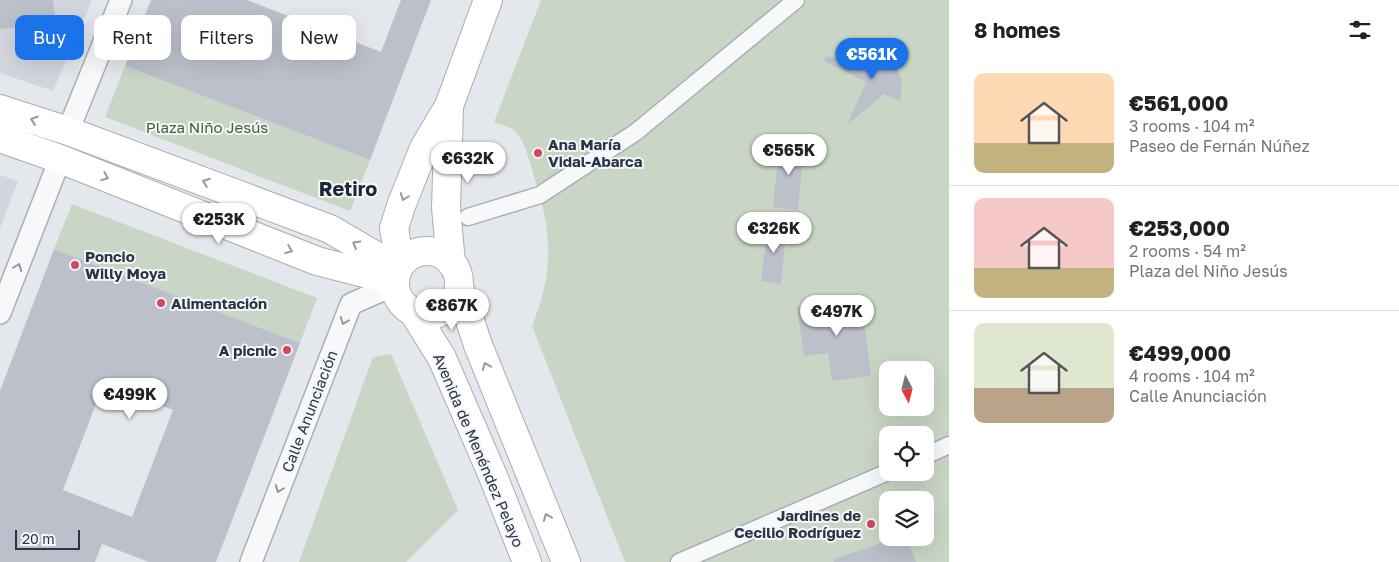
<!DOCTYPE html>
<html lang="en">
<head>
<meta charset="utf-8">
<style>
  body { margin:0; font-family:"Golos Text",sans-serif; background:#f2f2f2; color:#222; height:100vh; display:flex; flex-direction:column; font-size:19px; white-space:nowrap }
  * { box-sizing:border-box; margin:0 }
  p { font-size:16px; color:#767676 }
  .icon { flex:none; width:28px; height:28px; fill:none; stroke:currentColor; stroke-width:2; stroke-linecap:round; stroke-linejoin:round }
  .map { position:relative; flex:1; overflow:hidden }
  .drawer { display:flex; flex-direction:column; background:#fff; width:450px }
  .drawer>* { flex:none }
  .guide { position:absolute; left:15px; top:15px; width:475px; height:45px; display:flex; gap:10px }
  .needle { width:32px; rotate:173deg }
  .tools { position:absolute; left:879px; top:361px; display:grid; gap:10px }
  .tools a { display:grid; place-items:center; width:55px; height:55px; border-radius:10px; background:#fff; box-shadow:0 5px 20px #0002; font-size:25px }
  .scale { position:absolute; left:15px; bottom:12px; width:65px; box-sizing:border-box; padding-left:5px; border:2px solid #2b3445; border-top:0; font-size:14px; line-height:18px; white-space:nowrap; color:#2b3445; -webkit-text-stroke:4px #f4f6f9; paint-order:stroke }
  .price { position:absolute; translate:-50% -42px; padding:0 11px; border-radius:18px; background:#fff; color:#222; font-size:16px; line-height:32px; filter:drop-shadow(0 1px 2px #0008) }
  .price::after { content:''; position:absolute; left:50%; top:30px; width:15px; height:11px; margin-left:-8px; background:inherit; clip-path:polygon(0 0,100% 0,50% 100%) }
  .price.current { background:#1a73e8; color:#fff }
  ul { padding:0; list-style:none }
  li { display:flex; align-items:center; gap:15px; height:125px; padding:0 25px }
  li+li { border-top:1px solid #e0e0e0 }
  li span { display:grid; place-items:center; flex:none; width:140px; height:100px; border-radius:10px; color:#555 }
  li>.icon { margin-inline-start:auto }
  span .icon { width:60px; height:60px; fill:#fffc; stroke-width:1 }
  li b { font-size:21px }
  h2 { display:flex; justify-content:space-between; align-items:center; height:60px; padding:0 25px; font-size:21px }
  .chip { padding:0 18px; border-radius:10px; background:#fff; box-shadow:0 5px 20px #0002; font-size:18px; line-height:45px }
  .chip.current { background:#1a73e8; color:#fff }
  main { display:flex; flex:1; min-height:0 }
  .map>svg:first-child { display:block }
</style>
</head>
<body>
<main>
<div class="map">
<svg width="949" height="562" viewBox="0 0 949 562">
  <rect width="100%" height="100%" fill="#e4e7ec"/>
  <!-- built -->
  <path fill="#d2d6de" d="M 0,0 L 92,0 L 53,91 L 0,73 Z
    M 0,175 L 18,181 L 0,228 Z"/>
  <!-- green -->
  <path fill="#c9d6c5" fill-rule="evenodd" d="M 541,0 L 949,0 L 949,562 L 625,562 L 532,326 C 555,268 552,232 533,173 C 529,159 525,142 515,131 C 510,127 500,124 494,122 ZM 888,370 L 925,370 L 925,408 L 888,408 ZM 888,435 L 925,435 L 925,472 L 888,472 ZM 888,500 L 925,500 L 925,538 L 888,538 Z
    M 125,66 L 370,160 L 350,211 L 105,117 Z
    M 72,204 L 317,298 L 300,343 L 54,249 Z
    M 391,354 L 458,510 L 406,562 L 299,562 L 373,357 Z"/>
  <!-- building -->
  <path fill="#bbc0ca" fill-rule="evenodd" d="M 0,0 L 53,0 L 56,22 L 0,29 Z
    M 151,0 L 247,0 L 381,52 L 401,0 L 431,0 L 370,160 L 125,66 Z
    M 885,50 L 896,62 L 902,82 L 900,101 L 884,94 L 847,125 L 866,82 L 824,61 L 826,56 L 876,66 Z
    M 780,142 L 804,145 L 798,210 L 773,207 Z
    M 768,224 L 787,226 L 781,284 L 761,281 Z
    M 54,249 L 300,343 L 216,562 L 149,562 L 102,544 L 95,562 L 0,562 L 0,391 ZM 104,383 L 173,410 L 132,517 L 63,490 Z
    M 861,299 L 871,376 L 832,381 L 828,353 L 804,356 L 797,307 Z
    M 896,538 L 907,538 L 916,562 L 834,562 L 834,559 Z"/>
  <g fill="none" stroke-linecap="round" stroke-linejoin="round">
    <!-- pedestrian casing -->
    <g stroke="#a9aeb7" stroke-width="19">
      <path id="pedestrian" d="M 468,217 L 540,195 L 552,187 L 636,132 L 796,0
        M 925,456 L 949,445
        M 679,562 L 888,472"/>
    </g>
    <!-- minor casing -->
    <g stroke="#a9aeb7" stroke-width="24">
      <path id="minor" d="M 68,131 L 121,0
        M 0,313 L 60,159
        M 251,562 L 351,304 L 394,285"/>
    </g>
    <!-- secondary casing -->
    <g stroke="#a9aeb7" stroke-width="30">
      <path id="secondary" d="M 449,108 L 446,208 L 451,263
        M 0,109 L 68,131 L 330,229 L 398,269
        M 0,138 L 60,159 L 317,261 L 395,281
        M395 283a32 32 0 1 1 64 0a32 32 0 1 1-64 0Z
        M 400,265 L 394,228 L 401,206 L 424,148 L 449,106 L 488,0
        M 459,287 L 478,345 L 566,562
        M 414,313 L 442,358 L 493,476 L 527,562"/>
    </g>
    <!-- pedestrian -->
    <use href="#pedestrian" stroke="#f7f8fa" stroke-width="16"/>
    <!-- minor -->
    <use href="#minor" stroke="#f7f8fa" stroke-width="21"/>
    <!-- secondary -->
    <use href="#secondary" stroke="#fff" stroke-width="28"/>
  </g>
  <!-- one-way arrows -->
  <defs><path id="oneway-chevron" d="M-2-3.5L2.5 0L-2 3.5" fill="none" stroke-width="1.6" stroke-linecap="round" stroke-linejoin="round" transform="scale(1.25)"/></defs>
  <g stroke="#959aa2">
    <use href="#oneway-chevron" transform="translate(34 120) rotate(-162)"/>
    <use href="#oneway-chevron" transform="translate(105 177) rotate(22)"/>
    <use href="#oneway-chevron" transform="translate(206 182) rotate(-160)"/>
    <use href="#oneway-chevron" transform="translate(404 197) rotate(111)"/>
    <use href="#oneway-chevron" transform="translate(356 244) rotate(-149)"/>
    <use href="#oneway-chevron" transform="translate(289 250) rotate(22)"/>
    <use href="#oneway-chevron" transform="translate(486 366) rotate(-112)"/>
    <use href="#oneway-chevron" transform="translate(547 517) rotate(-112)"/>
  </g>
  <g stroke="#9196a0">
    <use href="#oneway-chevron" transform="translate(18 267) rotate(-69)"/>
    <use href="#oneway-chevron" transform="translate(344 321) rotate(111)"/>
    <use href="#oneway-chevron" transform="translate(279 489) rotate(111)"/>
  </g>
  <!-- markers -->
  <g fill="#d1495b" stroke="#f4f6f9" stroke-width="2">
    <circle cx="538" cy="153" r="5"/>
    <circle cx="75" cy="265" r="5"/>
    <circle cx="161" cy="303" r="5"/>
    <circle cx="287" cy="350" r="5"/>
    <circle cx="871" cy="524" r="5"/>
  </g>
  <g text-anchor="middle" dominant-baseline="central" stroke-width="4" stroke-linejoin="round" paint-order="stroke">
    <!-- park labels -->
    <g font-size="15" fill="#3f6138" stroke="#f4f6f9">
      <text x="207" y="127">Plaza Niño Jesús</text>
    </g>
    <!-- poi labels -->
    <g font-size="15" font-weight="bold" fill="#2b3445" stroke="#f4f6f9" text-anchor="start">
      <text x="548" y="144">Ana María<tspan x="548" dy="17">Vidal-Abarca</tspan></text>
      <text x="85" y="256">Poncio<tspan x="85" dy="17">Willy Moya</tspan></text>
      <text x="171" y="303">Alimentación</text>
      <text x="277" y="350" text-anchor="end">A picnic</text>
      <text x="861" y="515" text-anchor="end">Jardines de<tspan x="861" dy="17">Cecilio Rodríguez</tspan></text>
    </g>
    <!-- street labels -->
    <g font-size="15" fill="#2b3445" stroke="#f4f6f9">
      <text transform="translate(309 411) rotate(-69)">Calle Anunciación</text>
      <text transform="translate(479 450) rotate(67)">Avenida de Menéndez Pelayo</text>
    </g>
    <!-- district labels -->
    <g font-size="20" font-weight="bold" fill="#1d2536" stroke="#f4f6f9">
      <text x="348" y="188">Retiro</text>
    </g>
  </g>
</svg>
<div class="tools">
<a><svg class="needle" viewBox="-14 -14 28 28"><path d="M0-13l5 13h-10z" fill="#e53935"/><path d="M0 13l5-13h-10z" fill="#767676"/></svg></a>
<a><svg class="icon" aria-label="locate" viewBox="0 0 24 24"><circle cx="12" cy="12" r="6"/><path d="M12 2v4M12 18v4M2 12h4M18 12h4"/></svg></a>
<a><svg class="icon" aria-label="layers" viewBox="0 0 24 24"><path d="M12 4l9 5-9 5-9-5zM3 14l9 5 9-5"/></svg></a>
</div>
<div class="scale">20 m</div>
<b class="price current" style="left:872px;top:80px">€561K</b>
<b class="price" style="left:789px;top:176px">€565K</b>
<b class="price" style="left:468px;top:184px">€632K</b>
<b class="price" style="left:219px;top:245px">€253K</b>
<b class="price" style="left:774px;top:254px">€326K</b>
<b class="price" style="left:452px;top:331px">€867K</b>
<b class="price" style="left:837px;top:337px">€497K</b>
<b class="price" style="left:130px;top:420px">€499K</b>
<div class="guide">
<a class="chip current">Buy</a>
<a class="chip">Rent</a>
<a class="chip">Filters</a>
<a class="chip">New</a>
</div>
</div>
<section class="drawer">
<h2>8 homes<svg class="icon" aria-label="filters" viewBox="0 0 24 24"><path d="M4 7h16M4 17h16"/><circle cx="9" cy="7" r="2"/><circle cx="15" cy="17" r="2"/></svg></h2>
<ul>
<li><span style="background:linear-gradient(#ffd9b3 70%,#c2b280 0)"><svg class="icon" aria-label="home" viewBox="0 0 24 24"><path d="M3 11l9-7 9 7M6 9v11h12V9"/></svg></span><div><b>€561,000</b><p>3 rooms · 104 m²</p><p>Paseo de Fernán Núñez</p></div></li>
<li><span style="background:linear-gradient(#f6c9c9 70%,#c2b280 0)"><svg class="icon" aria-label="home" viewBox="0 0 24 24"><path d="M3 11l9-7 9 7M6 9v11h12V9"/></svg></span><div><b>€253,000</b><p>2 rooms · 54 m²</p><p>Plaza del Niño Jesús</p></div></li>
<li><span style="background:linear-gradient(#dfe7d0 65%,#b9a48a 0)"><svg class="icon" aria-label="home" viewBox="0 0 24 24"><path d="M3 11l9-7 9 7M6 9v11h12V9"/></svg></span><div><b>€499,000</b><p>4 rooms · 104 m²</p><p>Calle Anunciación</p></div></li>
</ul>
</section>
</main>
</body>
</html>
